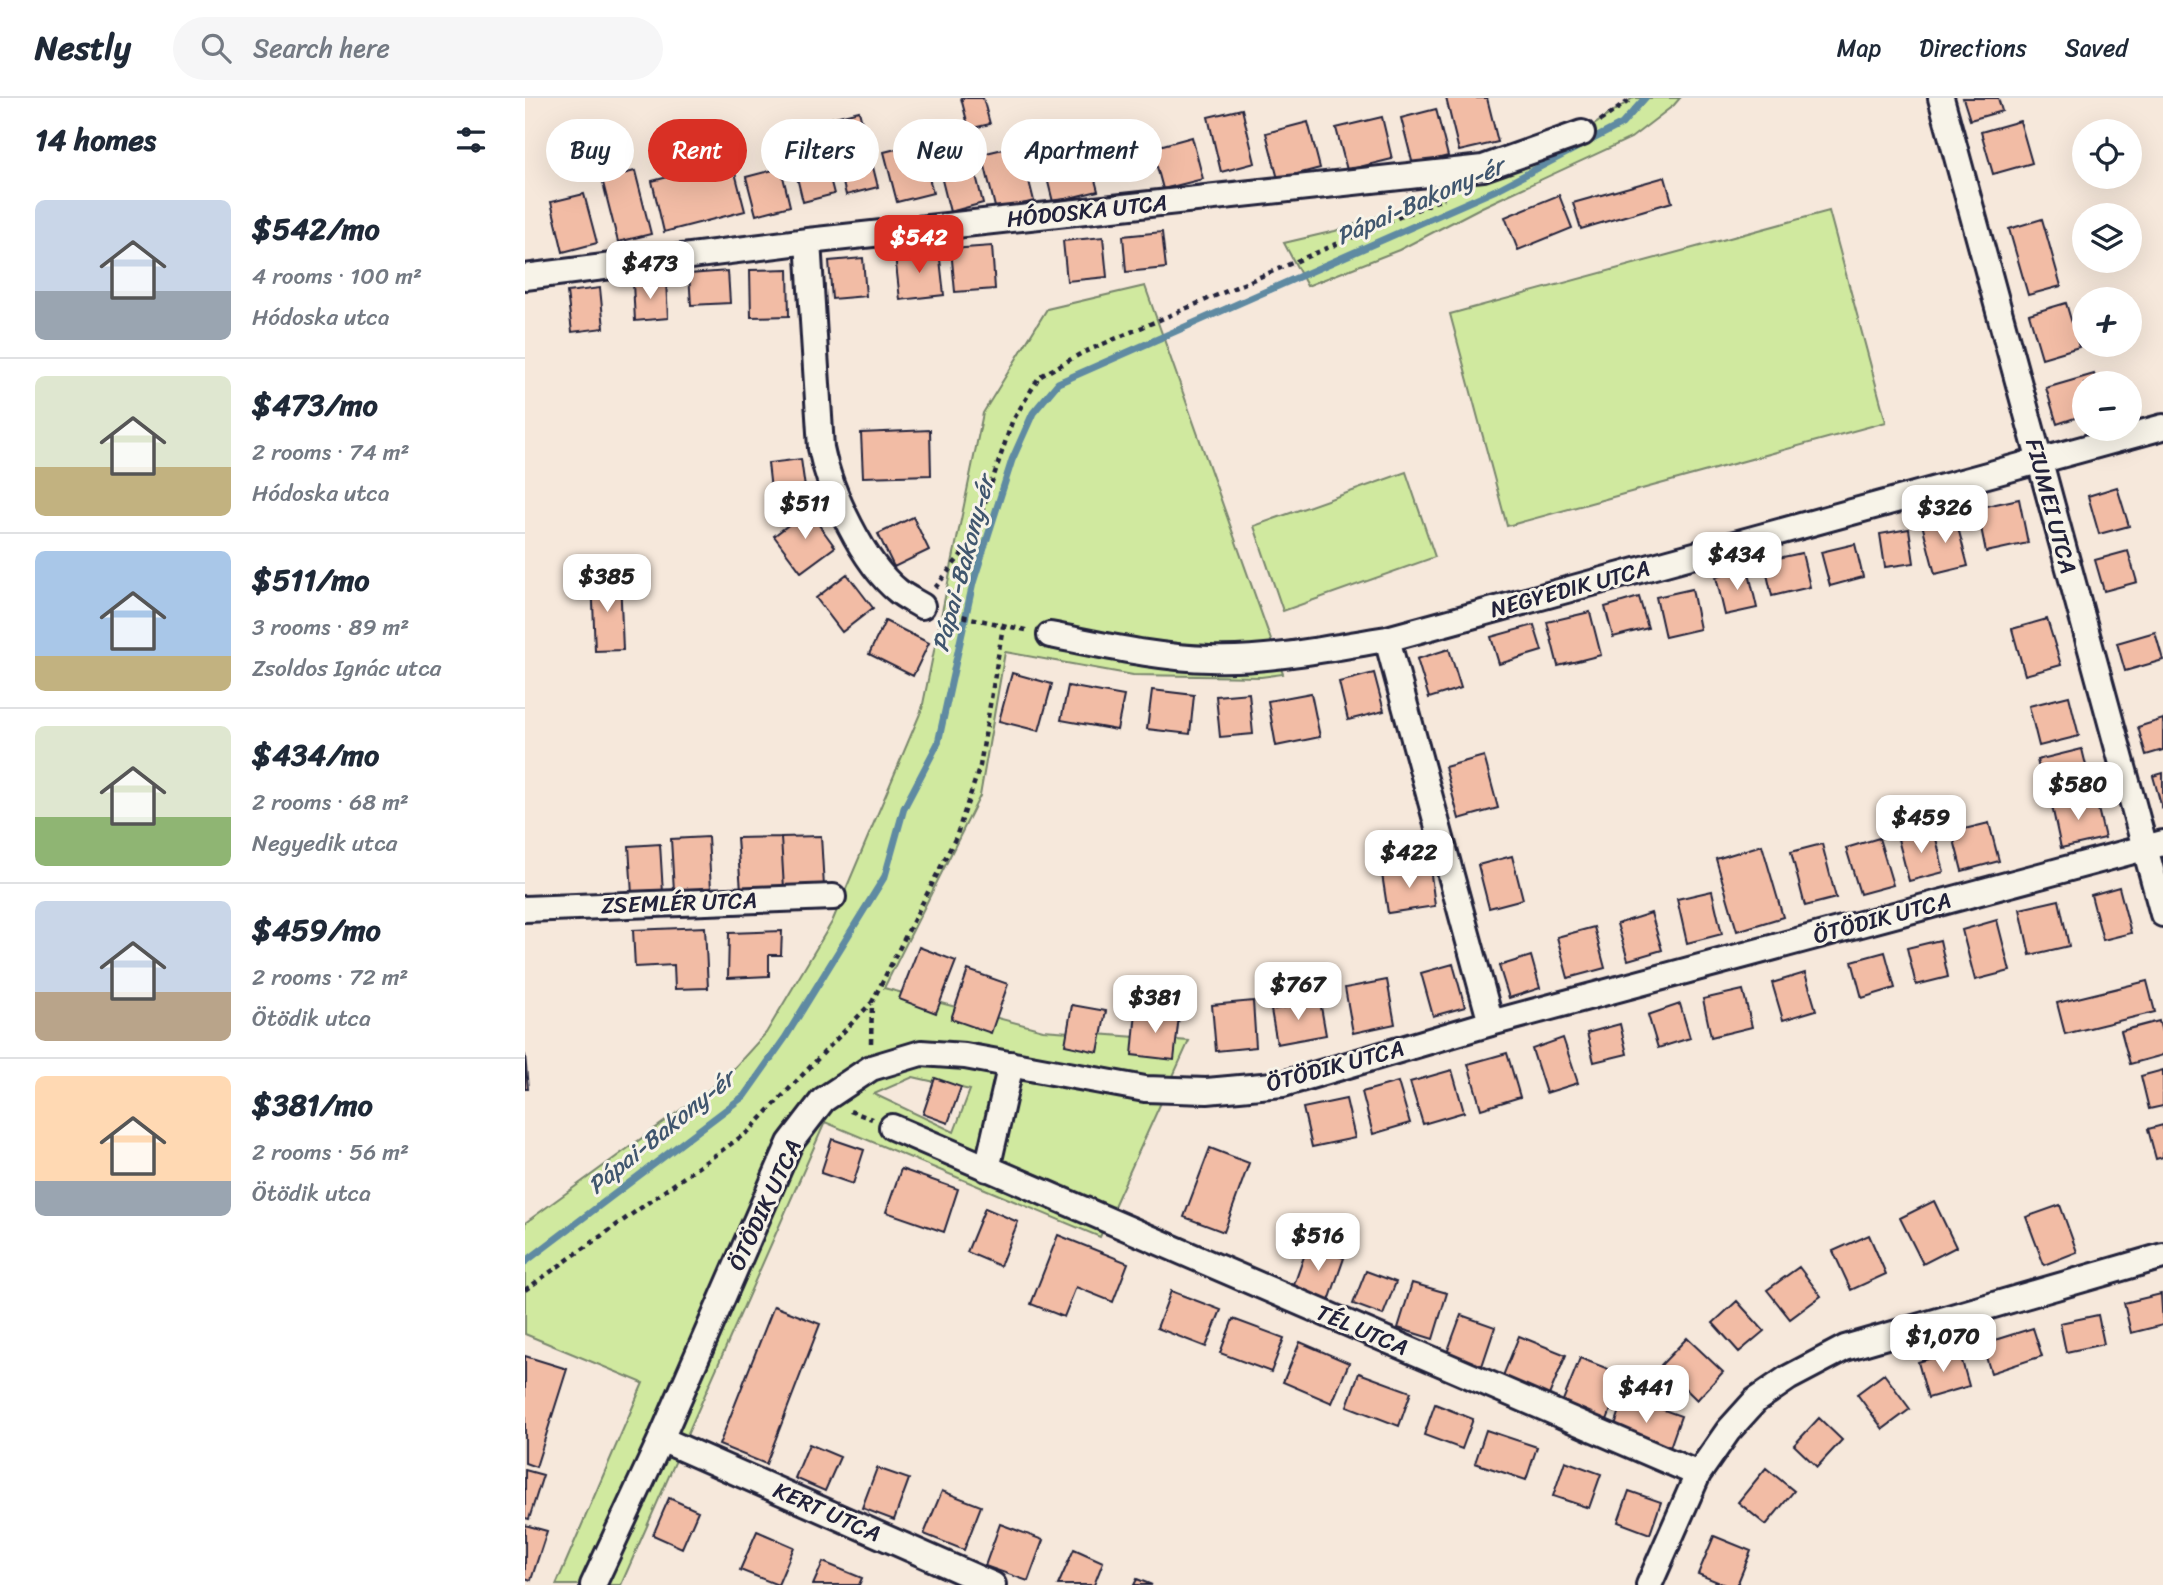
<!DOCTYPE html>
<html lang="en">
<head>
<meta charset="utf-8">
<style>
  body { margin:0; font-family:Sriracha,sans-serif; background:#f6f6f7; color:#1f2937; height:100vh; display:flex; flex-direction:column; font-size:26px; white-space:nowrap }
  * { box-sizing:border-box; margin:0 }
  p { font-size:23px; color:#747a83 }
  .icon { flex:none; width:38px; height:38px; fill:none; stroke:currentColor; stroke-width:2; stroke-linecap:round; stroke-linejoin:round }
  .map { position:relative; flex:1; overflow:hidden }
  .drawer { display:flex; flex-direction:column; background:#fff; width:525px }
  .drawer>* { flex:none }
  .guide { position:absolute; left:21px; top:21px; width:665px; height:63px; display:flex; gap:14px }
  .buttons { position:absolute; left:1547px; top:21px; display:grid; gap:14px }
  .buttons a { display:grid; place-items:center; width:70px; height:70px; border-radius:50%; background:#fff; box-shadow:0 7px 28px #0002; font-size:35px }
  .price { position:absolute; translate:-50% -60px; padding:0 16px; border-radius:14px; background:#fff; color:#222; font-size:23px; line-height:46px; filter:drop-shadow(0 2px 4px #0008) }
  .price::after { content:''; position:absolute; left:50%; top:42px; width:21px; height:16px; margin-left:-10px; background:inherit; clip-path:polygon(0 0,100% 0,50% 100%) }
  .price.active { background:#d93025; color:#fff }
  ul { padding:0; list-style:none }
  li { display:flex; align-items:center; gap:21px; height:175px; padding:0 35px }
  li+li { border-top:2px solid #e0e1e3 }
  li span { display:grid; place-items:center; flex:none; width:196px; height:140px; border-radius:10px; color:#555 }
  li>.icon { margin-inline-start:auto }
  span .icon { width:84px; height:84px; fill:#fffc; stroke-width:1 }
  li b { font-size:30px }
  h2 { display:flex; justify-content:space-between; align-items:center; height:84px; padding:0 35px; font-size:30px }
  .tag { padding:0 24px; border-radius:32px; background:#fff; box-shadow:0 7px 28px #0002; font-size:24px; line-height:63px }
  .tag.active { background:#d93025; color:#fff }
  header { display:flex; align-items:center; gap:42px; box-sizing:border-box; height:98px; padding:0 35px; background:#fff; border-bottom:2px solid #e0e1e3 }
  header strong { font-size:33px }
  nav { display:flex; gap:38px; margin-inline-start:auto; font-size:24px }
  .search { width:490px; height:63px; background:#f6f6f7; display:flex; align-items:center; gap:18px; box-sizing:border-box; padding:0 24px; border-radius:38px; color:#747a83; font-size:26px }
  main { display:flex; flex:1; min-height:0 }
  .map>svg:first-child { display:block }
</style>
</head>
<body>
<header>
<strong>Nestly</strong>
<div class="search"><svg class="icon" aria-label="search" viewBox="0 0 24 24"><circle cx="10" cy="10" r="6"/><path d="M15 15l6 6"/></svg>Search here</div>
<nav><a>Map</a><a>Directions</a><a>Saved</a></nav>
</header>
<main>
<section class="drawer">
<h2>14 homes<svg class="icon" aria-label="filters" viewBox="0 0 24 24"><path d="M4 7h16M4 17h16"/><circle cx="9" cy="7" r="2"/><circle cx="15" cy="17" r="2"/></svg></h2>
<ul>
<li><span style="background:linear-gradient(#c9d6e8 65%,#9aa5b1 0)"><svg class="icon" aria-label="home" viewBox="0 0 24 24"><path d="M3 11l9-7 9 7M6 9v11h12V9"/></svg></span><div><b>$542/mo</b><p>4 rooms · 100 m²</p><p>Hódoska utca</p></div></li>
<li><span style="background:linear-gradient(#dfe7d0 65%,#c2b280 0)"><svg class="icon" aria-label="home" viewBox="0 0 24 24"><path d="M3 11l9-7 9 7M6 9v11h12V9"/></svg></span><div><b>$473/mo</b><p>2 rooms · 74 m²</p><p>Hódoska utca</p></div></li>
<li><span style="background:linear-gradient(#a9c7e8 75%,#c2b280 0)"><svg class="icon" aria-label="home" viewBox="0 0 24 24"><path d="M3 11l9-7 9 7M6 9v11h12V9"/></svg></span><div><b>$511/mo</b><p>3 rooms · 89 m²</p><p>Zsoldos Ignác utca</p></div></li>
<li><span style="background:linear-gradient(#dfe7d0 65%,#8fb573 0)"><svg class="icon" aria-label="home" viewBox="0 0 24 24"><path d="M3 11l9-7 9 7M6 9v11h12V9"/></svg></span><div><b>$434/mo</b><p>2 rooms · 68 m²</p><p>Negyedik utca</p></div></li>
<li><span style="background:linear-gradient(#c9d6e8 65%,#b9a48a 0)"><svg class="icon" aria-label="home" viewBox="0 0 24 24"><path d="M3 11l9-7 9 7M6 9v11h12V9"/></svg></span><div><b>$459/mo</b><p>2 rooms · 72 m²</p><p>Ötödik utca</p></div></li>
<li><span style="background:linear-gradient(#ffd9b3 75%,#9aa5b1 0)"><svg class="icon" aria-label="home" viewBox="0 0 24 24"><path d="M3 11l9-7 9 7M6 9v11h12V9"/></svg></span><div><b>$381/mo</b><p>2 rooms · 56 m²</p><p>Ötödik utca</p></div></li>
</ul>
</section>
<div class="map">
<svg width="1638" height="1487" viewBox="0 0 1638 1487">
  <rect width="100%" height="100%" fill="#f6e8db"/>
  <filter id="ink" filterUnits="userSpaceOnUse"><feTurbulence type="fractalNoise" baseFrequency=".0143" numOctaves="2"/><feDisplacementMap in="SourceGraphic" scale="14" xChannelSelector="R" yChannelSelector="G"/><feConvolveMatrix kernelMatrix="1 2 1 2 8 2 1 2 1" color-interpolation-filters="sRGB"/></filter>
  <g filter="url(#ink)">
    <!-- green -->
    <path fill="#d0e99f" stroke="#79866d" stroke-width="2" fill-rule="evenodd" d="M 1108,0 L 1155,0 L 1149,7 L 1106,40 L 957,109 L 874,152 L 782,188 L 759,145 L 810,133 L 875,111 L 1057,35 Z
      M 1304,113 L 1361,324 L 982,428 L 925,216 Z
      M 620,188 L 758,576 L 736,579 L 608,577 L 480,554 L 455,698 L 359,890 L 518,932 L 664,943 L 575,1139 L 300,1024 L 96,1487 L 31,1487 L 118,1285 L 0,1236 L 0,1125 L 201,979 L 241,935 L 307,824 L 397,611 L 458,315 L 522,211 ZM 388,979 L 445,992 L 429,1034 L 349,996 Z
      M 881,374 L 910,459 L 758,513 L 729,428 Z"/>
    <g fill="none" stroke-linecap="round" stroke-linejoin="round">
      <!-- stream -->
      <path stroke="#5e8aa2" stroke-width="7" d="M 0,1164 L 219,998 L 260,940 L 360,778 L 379,710 L 413,645 L 448,485 L 487,362 L 508,315 L 533,285 L 973,91 L 1097,26 L 1120,0"/>
    </g>
    <!-- building -->
    <path fill="#f2bca5" stroke="#22223b" stroke-width="2" d="M 436,0 L 458,0 L 465,26 L 444,31 Z
      M 921,0 L 962,0 L 973,44 L 934,53 Z
      M 1438,0 L 1473,0 L 1477,13 L 1445,22 Z
      M 717,11 L 730,65 L 696,74 L 683,19 Z
      M 911,11 L 923,58 L 888,67 L 876,20 Z
      M 334,13 L 353,89 L 321,97 L 302,21 Z
      M 857,19 L 867,61 L 822,72 L 811,30 Z
      M 290,22 L 309,96 L 278,104 L 260,30 Z
      M 1495,23 L 1507,65 L 1468,76 L 1456,34 Z
      M 783,24 L 795,70 L 753,81 L 741,35 Z
      M 667,39 L 678,81 L 638,91 L 627,50 Z
      M 442,42 L 458,105 L 425,114 L 409,50 Z
      M 395,45 L 408,95 L 372,104 L 359,54 Z
      M 560,45 L 573,93 L 528,104 L 516,56 Z
      M 495,47 L 509,103 L 471,113 L 457,56 Z
      M 207,63 L 220,113 L 139,134 L 127,83 Z
      M 256,70 L 265,108 L 231,117 L 221,79 Z
      M 110,73 L 126,136 L 93,144 L 77,81 Z
      M 1140,79 L 1147,104 L 1056,131 L 1048,105 Z
      M 59,96 L 72,145 L 38,154 L 26,104 Z
      M 1034,97 L 1047,130 L 993,152 L 980,119 Z
      M 1517,121 L 1536,188 L 1503,197 L 1484,131 Z
      M 637,134 L 641,170 L 601,174 L 598,138 Z
      M 578,139 L 582,179 L 542,183 L 538,143 Z
      M 467,148 L 470,191 L 430,194 L 426,151 Z
      M 414,152 L 419,197 L 375,202 L 370,157 Z
      M 338,160 L 341,198 L 307,201 L 304,163 Z
      M 263,171 L 264,218 L 226,219 L 225,172 Z
      M 203,173 L 205,205 L 166,207 L 164,176 Z
      M 141,183 L 143,220 L 110,223 L 108,185 Z
      M 75,190 L 79,230 L 47,234 L 42,194 Z
      M 1541,205 L 1554,249 L 1517,260 L 1504,216 Z
      M 1569,276 L 1572,285 L 1559,285 L 1559,317 L 1532,326 L 1521,290 Z
      M 405,332 L 406,377 L 338,379 L 336,335 Z
      M 276,361 L 281,397 L 247,401 L 243,365 Z
      M 1592,389 L 1604,428 L 1574,436 L 1563,398 Z
      M 1494,401 L 1503,445 L 1461,454 L 1452,410 Z
      M 283,412 L 310,449 L 276,474 L 249,438 Z
      M 1430,418 L 1443,468 L 1410,476 L 1397,426 Z
      M 388,419 L 404,452 L 369,469 L 353,436 Z
      M 1384,431 L 1389,465 L 1360,469 L 1355,436 Z
      M 1330,446 L 1338,479 L 1305,488 L 1296,454 Z
      M 1603,453 L 1612,484 L 1579,493 L 1570,462 Z
      M 1277,455 L 1285,489 L 1247,498 L 1239,463 Z
      M 1223,471 L 1232,510 L 1200,517 L 1191,479 Z
      M 322,476 L 348,510 L 317,534 L 291,500 Z
      M 95,479 L 98,552 L 70,553 L 67,480 Z
      M 1167,491 L 1175,531 L 1140,539 L 1131,499 Z
      M 1114,499 L 1123,530 L 1088,539 L 1080,509 Z
      M 1065,514 L 1076,557 L 1033,568 L 1022,524 Z
      M 1522,521 L 1536,567 L 1500,577 L 1487,531 Z
      M 360,523 L 404,545 L 388,578 L 344,556 Z
      M 1009,527 L 1017,553 L 974,566 L 966,539 Z
      M 1630,534 L 1638,562 L 1600,573 L 1592,545 Z
      M 924,551 L 936,590 L 904,600 L 892,561 Z
      M 487,575 L 527,586 L 514,633 L 474,623 Z
      M 849,575 L 859,613 L 823,622 L 814,584 Z
      M 543,588 L 599,598 L 592,632 L 536,622 Z
      M 627,592 L 669,597 L 665,636 L 622,631 Z
      M 724,595 L 728,636 L 695,639 L 691,598 Z
      M 786,595 L 795,639 L 751,648 L 743,603 Z
      M 1544,598 L 1554,638 L 1514,648 L 1504,608 Z
      M 1638,621 L 1638,652 L 1621,657 L 1613,629 Z
      M 1557,651 L 1565,684 L 1520,695 L 1512,662 Z
      M 959,658 L 973,710 L 934,721 L 920,669 Z
      M 1638,675 L 1638,709 L 1637,710 L 1628,678 Z
      M 1570,698 L 1580,740 L 1536,750 L 1527,708 Z
      M 1464,725 L 1474,763 L 1437,773 L 1427,734 Z
      M 1409,732 L 1419,774 L 1384,783 L 1373,741 Z
      M 296,738 L 299,789 L 259,791 L 256,739 Z
      M 183,739 L 186,791 L 149,793 L 146,741 Z
      M 256,739 L 259,791 L 216,792 L 212,740 Z
      M 1354,740 L 1368,787 L 1335,796 L 1321,750 Z
      M 135,746 L 138,795 L 107,797 L 104,748 Z
      M 1297,746 L 1311,800 L 1280,808 L 1266,754 Z
      M 1237,747 L 1258,819 L 1212,833 L 1191,761 Z
      M 987,758 L 998,801 L 964,810 L 953,767 Z
      M 905,769 L 910,808 L 863,815 L 857,776 Z
      M 1594,789 L 1606,835 L 1578,842 L 1566,797 Z
      M 1187,793 L 1197,836 L 1162,845 L 1152,801 Z
      M 1534,802 L 1544,848 L 1505,857 L 1495,811 Z
      M 1126,815 L 1137,852 L 1103,862 L 1092,826 Z
      M 1472,822 L 1485,873 L 1450,882 L 1437,832 Z
      M 180,829 L 183,890 L 150,891 L 149,867 L 110,869 L 108,832 Z
      M 1069,829 L 1080,870 L 1043,880 L 1032,839 Z
      M 257,833 L 256,857 L 244,857 L 244,878 L 203,880 L 204,835 Z
      M 1415,842 L 1423,879 L 1391,887 L 1382,850 Z
      M 394,849 L 431,863 L 411,915 L 374,901 Z
      M 1360,854 L 1370,890 L 1337,900 L 1327,863 Z
      M 1006,858 L 1015,890 L 984,900 L 974,868 Z
      M 928,866 L 940,909 L 908,918 L 896,875 Z
      M 443,872 L 483,886 L 466,935 L 426,921 Z
      M 1280,875 L 1291,912 L 1258,922 L 1247,885 Z
      M 862,882 L 870,926 L 828,935 L 820,890 Z
      M 1622,883 L 1630,914 L 1540,936 L 1532,905 Z
      M 1218,892 L 1227,929 L 1186,939 L 1178,901 Z
      M 728,903 L 731,949 L 691,953 L 687,907 Z
      M 795,903 L 801,937 L 752,946 L 746,912 Z
      M 1155,906 L 1165,940 L 1133,950 L 1123,917 Z
      M 547,907 L 581,913 L 573,954 L 540,947 Z
      M 611,913 L 654,918 L 649,962 L 607,957 Z
      M 1634,923 L 1638,938 L 1638,957 L 1605,966 L 1596,933 Z
      M 1095,926 L 1102,956 L 1069,964 L 1062,935 Z
      M 1038,940 L 1053,985 L 1021,995 L 1007,951 Z
      M 982,955 L 995,999 L 956,1011 L 943,966 Z
      M 0,956 L 3,991 L 0,991 Z
      M 927,972 L 939,1014 L 898,1026 L 885,984 Z
      M 1638,972 L 1638,1008 L 1624,1011 L 1616,978 Z
      M 410,980 L 436,989 L 423,1025 L 398,1016 Z
      M 873,984 L 885,1025 L 848,1036 L 837,994 Z
      M 821,1001 L 830,1040 L 787,1049 L 778,1010 Z
      M 1638,1027 L 1638,1059 L 1631,1061 L 1623,1031 Z
      M 307,1041 L 339,1052 L 328,1086 L 296,1075 Z
      M 685,1050 L 724,1065 L 699,1134 L 659,1119 Z
      M 376,1071 L 433,1091 L 419,1134 L 361,1114 Z
      M 1409,1103 L 1431,1149 L 1398,1166 L 1375,1120 Z
      M 1535,1107 L 1552,1154 L 1519,1167 L 1501,1119 Z
      M 460,1110 L 493,1124 L 475,1168 L 442,1154 Z
      M 533,1137 L 603,1165 L 588,1204 L 551,1189 L 539,1219 L 506,1206 Z
      M 1344,1137 L 1361,1176 L 1326,1192 L 1308,1153 Z
      M 783,1147 L 819,1160 L 804,1203 L 768,1190 Z
      M 1274,1169 L 1296,1198 L 1265,1221 L 1242,1192 Z
      M 841,1173 L 871,1184 L 858,1217 L 828,1206 Z
      M 887,1185 L 922,1195 L 908,1241 L 873,1230 Z
      M 646,1193 L 696,1212 L 681,1249 L 632,1230 Z
      M 1636,1196 L 1638,1227 L 1606,1235 L 1599,1205 Z
      M 1212,1203 L 1239,1233 L 1214,1254 L 1188,1225 Z
      M 249,1208 L 295,1226 L 241,1366 L 194,1347 Z
      M 936,1217 L 970,1229 L 957,1268 L 922,1255 Z
      M 1573,1217 L 1579,1246 L 1541,1254 L 1535,1225 Z
      M 708,1221 L 759,1240 L 746,1274 L 695,1255 Z
      M 1508,1230 L 1517,1258 L 1466,1275 L 1457,1246 Z
      M 994,1238 L 1041,1257 L 1022,1302 L 976,1283 Z
      M 1162,1240 L 1198,1274 L 1172,1302 L 1136,1267 Z
      M 775,1244 L 824,1265 L 807,1305 L 758,1284 Z
      M 1434,1252 L 1444,1288 L 1403,1300 L 1393,1264 Z
      M 0,1258 L 42,1271 L 11,1369 L 0,1365 Z
      M 1055,1260 L 1099,1277 L 1082,1322 L 1037,1305 Z
      M 834,1275 L 886,1294 L 874,1328 L 822,1308 Z
      M 1359,1276 L 1385,1311 L 1358,1331 L 1332,1296 Z
      M 1100,1298 L 1156,1318 L 1143,1355 L 1087,1336 Z
      M 910,1306 L 948,1321 L 937,1351 L 899,1337 Z
      M 1294,1320 L 1317,1342 L 1292,1369 L 1269,1347 Z
      M 961,1332 L 1012,1349 L 1001,1382 L 950,1365 Z
      M 284,1346 L 315,1359 L 300,1393 L 270,1380 Z
      M 1040,1363 L 1076,1376 L 1064,1410 L 1028,1398 Z
      M 352,1370 L 384,1381 L 369,1422 L 337,1410 Z
      M 1241,1370 L 1269,1393 L 1241,1427 L 1213,1404 Z
      M 0,1372 L 18,1377 L 4,1421 L 0,1420 Z
      M 417,1393 L 456,1408 L 439,1452 L 399,1436 Z
      M 1104,1393 L 1136,1404 L 1125,1436 L 1093,1424 Z
      M 144,1400 L 173,1413 L 157,1450 L 128,1437 Z
      M 475,1426 L 518,1442 L 503,1483 L 460,1468 Z
      M 0,1427 L 22,1433 L 6,1482 L 0,1480 Z
      M 232,1433 L 269,1449 L 253,1487 L 215,1472 Z
      M 1189,1438 L 1226,1453 L 1212,1487 L 1200,1487 L 1173,1476 Z
      M 549,1451 L 578,1464 L 569,1487 L 533,1487 Z
      M 298,1464 L 337,1480 L 334,1487 L 288,1487 Z
      M 612,1481 L 627,1487 L 609,1487 Z"/>
    <g fill="none" stroke-linecap="round" stroke-linejoin="round">
      <!-- minor casing -->
      <g stroke="#22223b" stroke-width="30">
        <path id="minor" d="M 1416,0 L 1638,816
          M 283,143 L 296,350 C 305,394 338,465 373,493 C 380,499 389,503 397,508
          M 0,179 L 283,143 L 958,70 L 1057,35
          M 525,537 C 578,547 632,560 685,561 C 745,563 804,550 862,541 L 1638,329
          M 862,541 L 966,925
          M 0,811 L 308,799
          M 367,1029 L 1173,1376
          M 462,1071 L 486,966
          M 136,1341 L 468,1487
          M 68,1487 L 136,1341 L 265,1045 L 298,1002 L 346,970 L 396,955 L 440,958 L 620,991 L 682,993 L 758,986 L 966,925 L 1638,745
          M 1124,1487 L 1173,1376 L 1203,1333 L 1231,1302 L 1263,1280 L 1320,1250 L 1638,1158"/>
      </g>
      <!-- path -->
      <path stroke="#22223b" stroke-width="4.5" stroke-dasharray="5 5" stroke-linecap="butt" d="M 1075,23 L 1108,0
        M 410,490 L 447,443 L 487,324 L 514,279 L 557,255 L 919,100
        M 418,514 L 505,533
        M 346,945 L 347,904 L 431,739 L 455,668 L 478,528
        M 325,1013 L 347,1021
        M 0,1192 L 224,1033 L 346,905"/>
      <!-- minor -->
      <use href="#minor" stroke="#f7f3e8" stroke-width="24"/>
    </g>
  </g>
  <g text-anchor="middle" dominant-baseline="central" stroke-width="6" stroke-linejoin="round" paint-order="stroke">
    <!-- street labels -->
    <g font-size="23" fill="#22223b" stroke="#f7f3e8">
      <text transform="translate(562 113) rotate(-6)">HÓDOSKA UTCA</text>
      <text transform="translate(1526 408) rotate(75)">FIUMEI UTCA</text>
      <text transform="translate(1045 491) rotate(-15)">NEGYEDIK UTCA</text>
      <text transform="translate(154 805) rotate(-2)">ZSEMLÉR UTCA</text>
      <text transform="translate(1357 820) rotate(-15)">ÖTÖDIK UTCA</text>
      <text transform="translate(810 968) rotate(-15)">ÖTÖDIK UTCA</text>
      <text transform="translate(240 1107) rotate(-65)">ÖTÖDIK UTCA</text>
      <text transform="translate(837 1232) rotate(23)">TÉL UTCA</text>
      <text transform="translate(302 1414) rotate(24)">KERT UTCA</text>
    </g>
    <!-- water labels -->
    <g font-size="24" font-style="italic" fill="#40566e" stroke="#f7f3e8">
      <text transform="translate(895 103) rotate(-24)">Pápai-Bakony-ér</text>
      <text transform="translate(438 466) rotate(-75)">Pápai-Bakony-ér</text>
      <text transform="translate(136 1034) rotate(-39)">Pápai-Bakony-ér</text>
    </g>
  </g>
</svg>
<div class="buttons">
<a><svg class="icon" aria-label="locate" viewBox="0 0 24 24"><circle cx="12" cy="12" r="6"/><path d="M12 2v4M12 18v4M2 12h4M18 12h4"/></svg></a>
<a><svg class="icon" aria-label="layers" viewBox="0 0 24 24"><path d="M12 4l9 5-9 5-9-5zM3 14l9 5 9-5"/></svg></a>
<a>+</a>
<a>−</a>
</div>
<b class="price active" style="left:394px;top:177px">$542</b>
<b class="price" style="left:125px;top:203px">$473</b>
<b class="price" style="left:280px;top:443px">$511</b>
<b class="price" style="left:1420px;top:447px">$326</b>
<b class="price" style="left:1212px;top:494px">$434</b>
<b class="price" style="left:82px;top:516px">$385</b>
<b class="price" style="left:1553px;top:724px">$580</b>
<b class="price" style="left:1396px;top:757px">$459</b>
<b class="price" style="left:884px;top:792px">$422</b>
<b class="price" style="left:773px;top:924px">$767</b>
<b class="price" style="left:630px;top:937px">$381</b>
<b class="price" style="left:793px;top:1175px">$516</b>
<b class="price" style="left:1418px;top:1276px">$1,070</b>
<b class="price" style="left:1121px;top:1327px">$441</b>
<div class="guide">
<a class="tag">Buy</a>
<a class="tag active">Rent</a>
<a class="tag">Filters</a>
<a class="tag">New</a>
<a class="tag">Apartment</a>
</div>
</div>
</main>
</body>
</html>
